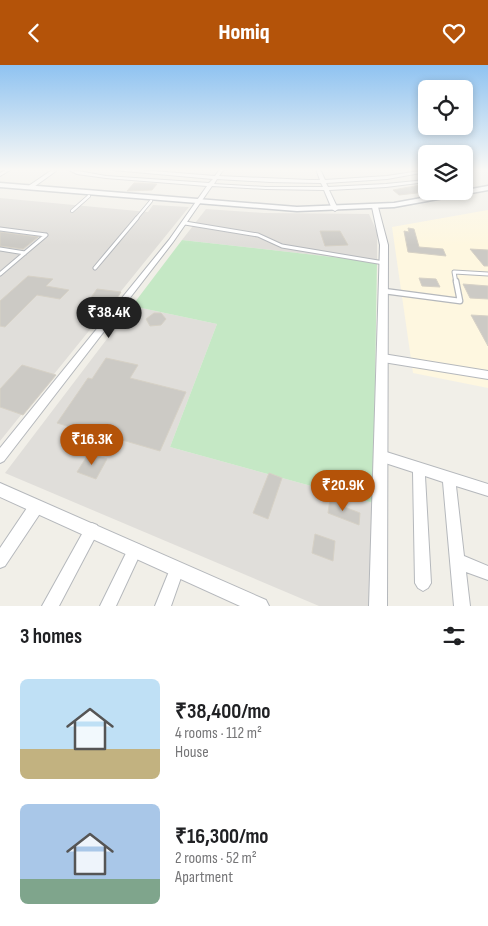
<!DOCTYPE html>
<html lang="en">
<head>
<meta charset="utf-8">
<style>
  body { margin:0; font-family:"Sofia Sans Condensed",sans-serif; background:#f2f2f2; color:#202124; height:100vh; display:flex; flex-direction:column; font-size:19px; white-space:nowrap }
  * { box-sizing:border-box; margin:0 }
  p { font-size:16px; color:#757577 }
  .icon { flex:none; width:28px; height:28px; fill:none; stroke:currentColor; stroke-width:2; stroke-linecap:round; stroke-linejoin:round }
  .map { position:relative; height:541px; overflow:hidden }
  .panel { display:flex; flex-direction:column; background:#fff; flex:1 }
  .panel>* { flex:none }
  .tools { position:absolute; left:418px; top:15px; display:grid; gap:10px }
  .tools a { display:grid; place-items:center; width:55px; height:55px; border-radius:8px; background:#fff; box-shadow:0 2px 8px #0003; font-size:25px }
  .price { position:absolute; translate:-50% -42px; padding:0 11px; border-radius:18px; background:#b45309; color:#fff; font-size:16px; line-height:32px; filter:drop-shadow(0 1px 2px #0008) }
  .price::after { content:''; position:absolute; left:50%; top:30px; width:15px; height:11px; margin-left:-8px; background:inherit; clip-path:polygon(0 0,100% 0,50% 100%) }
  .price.current { background:#222; color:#fff }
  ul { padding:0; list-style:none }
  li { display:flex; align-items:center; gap:15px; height:125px; padding:0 20px }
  li span { display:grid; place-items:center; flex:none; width:140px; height:100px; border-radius:8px; color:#555 }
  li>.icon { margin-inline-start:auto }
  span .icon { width:60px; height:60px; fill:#fffc; stroke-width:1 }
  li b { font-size:21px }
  h2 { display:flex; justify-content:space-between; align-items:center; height:60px; padding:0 20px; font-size:21px }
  header { display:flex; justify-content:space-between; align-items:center; height:65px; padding:0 20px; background:#b45309; color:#fff; font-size:22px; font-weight:800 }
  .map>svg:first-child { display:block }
</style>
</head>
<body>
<header><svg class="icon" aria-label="back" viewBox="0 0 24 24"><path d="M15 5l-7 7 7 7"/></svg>Homiq<svg class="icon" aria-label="heart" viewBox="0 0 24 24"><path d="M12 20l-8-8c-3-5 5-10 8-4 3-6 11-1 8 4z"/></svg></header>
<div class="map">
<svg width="488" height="541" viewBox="0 0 488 541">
  <rect width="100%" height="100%" fill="#f1efe8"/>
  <!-- commercial -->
  <path fill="#fef7e0" d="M 488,145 L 488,323 L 413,308 L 392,162 Z"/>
  <!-- industrial -->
  <path fill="#e0deda" d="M 0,133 L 148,147 L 153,140 L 189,142 L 0,376 Z
    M 206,144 L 264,148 L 369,149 L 377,167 L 377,197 L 182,175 Z
    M 132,241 L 217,259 L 170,382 L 373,438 L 371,541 L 319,541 L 5,408 Z"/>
  <!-- green -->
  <path fill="#c5e8c5" d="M 182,175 L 377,197 L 373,438 L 170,382 L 217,259 L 132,241 Z"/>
  <!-- building -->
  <path fill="#cccac5" stroke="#d6d1c6" d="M 134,118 L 143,118 L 157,119 L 152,125 L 127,126 Z
    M 426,119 L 426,127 L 399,130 L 393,125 Z
    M 408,163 L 414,164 L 419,182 L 443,184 L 446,191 L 408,187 L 404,166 L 409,167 Z
    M 320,166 L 340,166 L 348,180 L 325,181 Z
    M 0,167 L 38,172 L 23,184 L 0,181 Z
    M 470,184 L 488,185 L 488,201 L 484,201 Z
    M 28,211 L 53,214 L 46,221 L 69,225 L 60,234 L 37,230 L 5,262 L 0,261 L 0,236 Z
    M 419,213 L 436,214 L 440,222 L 422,221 Z
    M 463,219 L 488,221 L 488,234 L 470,233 Z
    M 97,224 L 121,227 L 108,247 L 82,245 Z
    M 154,248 L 161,248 L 166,254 L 161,260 L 150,261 L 146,254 Z
    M 471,250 L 488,251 L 488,281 Z
    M 106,293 L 138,300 L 130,313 L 186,327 L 160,386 L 98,368 L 81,365 L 79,368 L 68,365 L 70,362 L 57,358 L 88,313 L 92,314 Z
    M 22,300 L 56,310 L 23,350 L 0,342 L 0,324 Z
    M 89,388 L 107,394 L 96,414 L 77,407 Z
    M 269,408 L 282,413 L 268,454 L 253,448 Z
    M 330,433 L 342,438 L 342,441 L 360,448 L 359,460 L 328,448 Z
    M 315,469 L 335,476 L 333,496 L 312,488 Z"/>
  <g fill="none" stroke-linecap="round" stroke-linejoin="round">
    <!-- service-far2 casing -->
    <g stroke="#b5b8bc" stroke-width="4">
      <path id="service-far2" d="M 72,146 L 89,131
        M 136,154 L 151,136"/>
    </g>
    <!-- service-far1 casing -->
    <g stroke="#b5b8bc" stroke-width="5">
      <path id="service-far1" d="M 185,158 L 258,170 L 282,181 L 384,198
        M 0,164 L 46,170
        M 0,184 L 25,188
        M 95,203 L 137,153
        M 0,209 L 46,170
        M 456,218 L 454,207 L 488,209"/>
    </g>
    <!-- service casing -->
    <g stroke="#b5b8bc" stroke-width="7">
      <path id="service" d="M 384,226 L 460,236 L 456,216"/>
    </g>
    <!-- minor casing -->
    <g stroke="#b5b8bc" stroke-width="2">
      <path id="minor" d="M 7,104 L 12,104 L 0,111 L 0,108 Z
        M 67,104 L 106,111 L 209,118 L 213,114 L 113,105 L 111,104 L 128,104 L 215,111 L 220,104 L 224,104 L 219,111 L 309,115 L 320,115 L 316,104 L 320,104 L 325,115 L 387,111 L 426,105 L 426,107 L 387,114 L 326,118 L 328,122 L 386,119 L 426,115 L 426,117 L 386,122 L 329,125 L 338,144 L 335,146 L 332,144 L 324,125 L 266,124 L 212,121 L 173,177 L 4,396 L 0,398 L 0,383 L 169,175 L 207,121 L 106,113 L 77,109 ZM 217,114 L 270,117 L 321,118 L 323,122 L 266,122 L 214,119 Z
        M 471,104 L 477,104 L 464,109 L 464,107 Z
        M 52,105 L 56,106 L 31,124 L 27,124 L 27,122 Z
        M 383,289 L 488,306 L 488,314 L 383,297 L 380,296 L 378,293 L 380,290 Z
        M 380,385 L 488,419 L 488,431 L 456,421 L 464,491 L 488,501 L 488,515 L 466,507 L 470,541 L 454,541 L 443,417 L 425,411 L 431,518 L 428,523 L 423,526 L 418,523 L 415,518 L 413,407 L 376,395 L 374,391 L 376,387 Z
        M 36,435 L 41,437 L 43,442 L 41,447 L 5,501 L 0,503 L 0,483 L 31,437 Z
        M 92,458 L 97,460 L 99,465 L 59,541 L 42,541 L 87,460 Z
        M 135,478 L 140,480 L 142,485 L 116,541 L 100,541 L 130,480 Z
        M 177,497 L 182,499 L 184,504 L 171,541 L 155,541 L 172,499 Z"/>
    </g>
    <!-- tertiary casing -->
    <g stroke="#b5b8bc" stroke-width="2">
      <path id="tertiary" d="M 375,140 L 378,142 L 388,180 L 387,541 L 369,541 L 380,180 L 372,142 Z
        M 0,418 L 266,535 L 269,541 L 240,541 L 0,432 Z"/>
    </g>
    <!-- secondary casing -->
    <g stroke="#b6babf" stroke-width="3">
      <path id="secondary" d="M 0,118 L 297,142 L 394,138 L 488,121 L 488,125 L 394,142 L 297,146 L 0,122 Z"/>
    </g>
    <!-- service-far2 -->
    <use href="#service-far2" stroke="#fff" stroke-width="2.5"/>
    <!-- service-far1 -->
    <use href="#service-far1" stroke="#fff" stroke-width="3"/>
    <!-- service -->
    <use href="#service" stroke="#fff" stroke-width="4.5"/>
    <!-- minor -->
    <use href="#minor" fill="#fff" fill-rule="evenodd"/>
    <!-- tertiary -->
    <use href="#tertiary" fill="#fff" fill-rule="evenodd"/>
    <!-- secondary -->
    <use href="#secondary" fill="#fff" fill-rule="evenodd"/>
  </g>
  <!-- sky -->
  <linearGradient id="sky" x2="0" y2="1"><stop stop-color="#8fc3f1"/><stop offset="0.58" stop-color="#f9f8f5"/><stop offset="1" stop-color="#f9f8f5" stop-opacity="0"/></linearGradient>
  <rect width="488" height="180" fill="url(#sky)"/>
</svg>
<div class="tools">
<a><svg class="icon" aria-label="locate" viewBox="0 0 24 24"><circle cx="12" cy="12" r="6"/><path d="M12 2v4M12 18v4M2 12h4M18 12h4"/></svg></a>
<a><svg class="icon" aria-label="layers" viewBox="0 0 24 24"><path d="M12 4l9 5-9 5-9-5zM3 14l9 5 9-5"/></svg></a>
</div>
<b class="price current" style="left:109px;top:274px">₹38.4K</b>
<b class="price" style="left:92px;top:401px">₹16.3K</b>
<b class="price" style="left:343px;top:447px">₹20.9K</b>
</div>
<section class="panel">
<h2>3 homes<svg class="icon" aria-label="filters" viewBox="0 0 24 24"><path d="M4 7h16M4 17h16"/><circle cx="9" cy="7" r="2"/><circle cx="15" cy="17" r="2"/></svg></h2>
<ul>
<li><span style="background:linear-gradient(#bfe0f5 70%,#c2b280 0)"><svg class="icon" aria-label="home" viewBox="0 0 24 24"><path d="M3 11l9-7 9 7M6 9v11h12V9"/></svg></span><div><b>₹38,400/mo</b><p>4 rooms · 112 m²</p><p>House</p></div></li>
<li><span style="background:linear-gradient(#a9c7e8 75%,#7fa58c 0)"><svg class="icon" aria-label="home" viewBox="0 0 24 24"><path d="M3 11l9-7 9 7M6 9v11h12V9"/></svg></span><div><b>₹16,300/mo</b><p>2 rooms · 52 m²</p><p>Apartment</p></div></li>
</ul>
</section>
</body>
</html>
